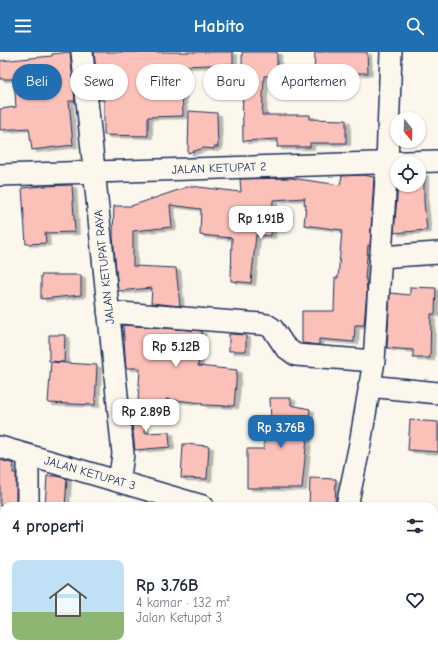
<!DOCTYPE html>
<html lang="id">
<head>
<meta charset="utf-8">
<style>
  body { margin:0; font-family:"Comic Neue",sans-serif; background:#f2f2f3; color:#1f2937; height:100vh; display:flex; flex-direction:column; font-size:15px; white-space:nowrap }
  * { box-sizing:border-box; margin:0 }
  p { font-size:13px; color:#747a83 }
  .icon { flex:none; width:22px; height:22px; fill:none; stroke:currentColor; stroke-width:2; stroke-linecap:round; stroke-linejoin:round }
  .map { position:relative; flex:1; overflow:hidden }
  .side { position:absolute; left:0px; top:450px; width:438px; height:156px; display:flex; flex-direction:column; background:#fff; border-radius:12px 12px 0 0; box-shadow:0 1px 3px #0004 }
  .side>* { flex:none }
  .hud { position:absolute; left:12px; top:12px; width:414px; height:36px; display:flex; gap:8px }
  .needle { width:26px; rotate:161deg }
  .buttons { position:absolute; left:390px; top:60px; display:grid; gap:8px }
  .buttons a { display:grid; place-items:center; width:36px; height:36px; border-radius:50%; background:#fff; box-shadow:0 1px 3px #0004; font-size:20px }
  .price { position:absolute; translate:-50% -34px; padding:0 9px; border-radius:8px; background:#fff; color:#222; font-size:13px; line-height:26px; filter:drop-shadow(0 1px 2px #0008) }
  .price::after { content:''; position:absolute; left:50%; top:24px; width:12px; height:9px; margin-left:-6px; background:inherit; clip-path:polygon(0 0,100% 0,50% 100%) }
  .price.selected { background:#1f6fb2; color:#fff }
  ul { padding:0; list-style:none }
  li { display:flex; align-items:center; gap:12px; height:100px; padding:0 12px }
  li+li { border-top:1px solid #e0e1e3 }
  li span { display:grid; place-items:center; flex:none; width:112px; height:80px; border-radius:8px; color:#555 }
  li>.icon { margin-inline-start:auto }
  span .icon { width:48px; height:48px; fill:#fffc; stroke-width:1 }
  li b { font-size:17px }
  h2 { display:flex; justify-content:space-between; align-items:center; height:48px; padding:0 12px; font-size:17px }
  .tag { padding:0 14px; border-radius:18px; background:#fff; box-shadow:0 1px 3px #0004; font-size:14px; line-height:36px }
  .tag.selected { background:#1f6fb2; color:#fff }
  header { display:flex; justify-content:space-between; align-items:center; height:52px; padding:0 12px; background:#1f6fb2; color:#fff; font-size:18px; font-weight:800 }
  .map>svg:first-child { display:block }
</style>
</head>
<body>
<header><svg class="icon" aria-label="menu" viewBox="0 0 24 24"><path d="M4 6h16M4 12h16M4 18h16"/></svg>Habito<svg class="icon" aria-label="search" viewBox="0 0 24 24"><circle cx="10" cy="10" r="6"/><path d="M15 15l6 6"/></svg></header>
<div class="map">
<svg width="438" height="606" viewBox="0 0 438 606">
  <defs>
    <filter id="shadow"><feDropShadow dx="4.5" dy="2.5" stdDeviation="0" flood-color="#0004"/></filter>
  </defs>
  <rect width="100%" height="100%" fill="#fbf7ec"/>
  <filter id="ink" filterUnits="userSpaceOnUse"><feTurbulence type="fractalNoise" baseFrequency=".025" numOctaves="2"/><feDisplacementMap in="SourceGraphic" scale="8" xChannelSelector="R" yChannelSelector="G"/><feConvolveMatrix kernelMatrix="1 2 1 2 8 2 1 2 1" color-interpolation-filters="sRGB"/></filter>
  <g filter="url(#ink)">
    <!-- building -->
    <path fill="#fbc0b8" stroke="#1b2f5e" filter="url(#shadow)" d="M 70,0 L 75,49 L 69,49 L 73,93 L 32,98 L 29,76 L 0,78 L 0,57 L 16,55 L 14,27 L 0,27 L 0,9 L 52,4 L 52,2 Z
      M 94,0 L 233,0 L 233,12 L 186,14 L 186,31 L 182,31 L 183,64 L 148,65 L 148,84 L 104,83 L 104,48 L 99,48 Z
      M 242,0 L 277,0 L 277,24 L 264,24 L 262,63 L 310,63 L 310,67 L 346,68 L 346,91 L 310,91 L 310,95 L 277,95 L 278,87 L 243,89 Z
      M 315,0 L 367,0 L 368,21 L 314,21 Z
      M 189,59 L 217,61 L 218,95 L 214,95 L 214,97 L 204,96 L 188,101 Z
      M 424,121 L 424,150 L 427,178 L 394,181 L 398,133 L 419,133 L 419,122 Z
      M 363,123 L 374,125 L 370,194 L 368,193 L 365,227 L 366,227 L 367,239 L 364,273 L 355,273 L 354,290 L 319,287 L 319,293 L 302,291 L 302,259 L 334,259 L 335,226 L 338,226 L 342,178 L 304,173 L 306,153 L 304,152 L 305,146 L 273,148 L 271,184 L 256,183 L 251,231 L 231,229 L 232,186 L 200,183 L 201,157 L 170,153 L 172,175 L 133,179 L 133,214 L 176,216 L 180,254 L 151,251 L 152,236 L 118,239 L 113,184 L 114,154 L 131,154 L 190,134 L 241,140 L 240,127 L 291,126 L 340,133 L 342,124 Z
      M 72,133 L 75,180 L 45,181 L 46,191 L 26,192 L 22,136 L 44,134 Z
      M 41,223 L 81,223 L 81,243 L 41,247 Z
      M 410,235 L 436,236 L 435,262 L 431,262 L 430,306 L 413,306 L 413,298 L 387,296 L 390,241 L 410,243 Z
      M 123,273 L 202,279 L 198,314 L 237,318 L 234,354 L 202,353 L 202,351 L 166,347 L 166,351 L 138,350 L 140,316 L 126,316 Z
      M 229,282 L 246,283 L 246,299 L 229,299 Z
      M 49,283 L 65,283 L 64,310 L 49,309 Z
      M 51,310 L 97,313 L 95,353 L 48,351 Z
      M 270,346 L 291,346 L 291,353 L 310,357 L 302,436 L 247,436 L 247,397 L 264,397 L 264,372 L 271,371 Z
      M 142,353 L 145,381 L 169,380 L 170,395 L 135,398 L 130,354 Z
      M 410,368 L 438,370 L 438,400 L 408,398 Z
      M 183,392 L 209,394 L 207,427 L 181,426 Z
      M 0,408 L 14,412 L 13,421 L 16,421 L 16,454 L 0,454 Z
      M 47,424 L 57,424 L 67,427 L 65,454 L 45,454 Z
      M 310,426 L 336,427 L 335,454 L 309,454 Z"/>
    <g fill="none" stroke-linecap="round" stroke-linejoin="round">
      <!-- minor casing -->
      <g stroke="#1b2f5e" stroke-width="24">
        <path id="minor" d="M 82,0 L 123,402 L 121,417 L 117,428
          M 0,123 L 438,109
          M 380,205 L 438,201
          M 108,260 L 261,272 L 267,273 L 273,277 L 285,295 L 296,303 L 374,309
          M 369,334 L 438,341
          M 0,395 L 203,454
          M 28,403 L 28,454
          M 347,454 L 360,392 L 374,309 L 387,111 L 391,0
          M 434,501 L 438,501
          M 31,602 L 32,606
          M 371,602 L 372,606
          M 285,606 L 285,602"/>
      </g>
      <!-- minor -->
      <use href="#minor" stroke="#fbf7ec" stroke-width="21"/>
    </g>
  </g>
  <g text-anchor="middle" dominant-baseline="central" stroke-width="4" stroke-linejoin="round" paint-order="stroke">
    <!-- street labels -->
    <g font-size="12" fill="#1b2f5e" stroke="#fbf7ec">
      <text transform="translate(219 116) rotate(-2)">JALAN KETUPAT 2</text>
      <text transform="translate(104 215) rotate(-96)">JALAN KETUPAT RAYA</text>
      <text transform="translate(90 421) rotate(16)">JALAN KETUPAT 3</text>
    </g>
  </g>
</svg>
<div class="buttons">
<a><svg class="needle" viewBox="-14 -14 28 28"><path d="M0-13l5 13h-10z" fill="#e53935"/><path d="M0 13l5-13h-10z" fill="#747a83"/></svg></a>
<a><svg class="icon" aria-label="locate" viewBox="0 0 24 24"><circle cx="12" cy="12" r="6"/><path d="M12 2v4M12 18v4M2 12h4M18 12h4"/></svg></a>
</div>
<b class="price" style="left:261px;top:188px">Rp 1.91B</b>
<b class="price" style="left:176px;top:316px">Rp 5.12B</b>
<b class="price" style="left:146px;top:381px">Rp 2.89B</b>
<b class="price selected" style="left:281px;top:397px">Rp 3.76B</b>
<div class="hud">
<a class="tag selected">Beli</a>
<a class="tag">Sewa</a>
<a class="tag">Filter</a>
<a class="tag">Baru</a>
<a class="tag">Apartemen</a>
</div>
<section class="side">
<h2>4 properti<svg class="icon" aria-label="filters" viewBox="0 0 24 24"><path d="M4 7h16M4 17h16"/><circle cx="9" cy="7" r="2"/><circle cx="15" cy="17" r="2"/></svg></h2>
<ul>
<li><span style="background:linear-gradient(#bfe0f5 65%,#8fb573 0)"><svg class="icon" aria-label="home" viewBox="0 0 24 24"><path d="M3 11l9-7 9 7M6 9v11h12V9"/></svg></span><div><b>Rp 3.76B</b><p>4 kamar · 132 m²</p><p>Jalan Ketupat 3</p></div><svg class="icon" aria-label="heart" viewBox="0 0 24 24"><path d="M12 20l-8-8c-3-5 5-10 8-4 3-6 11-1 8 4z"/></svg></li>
</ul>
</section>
</div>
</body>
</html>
